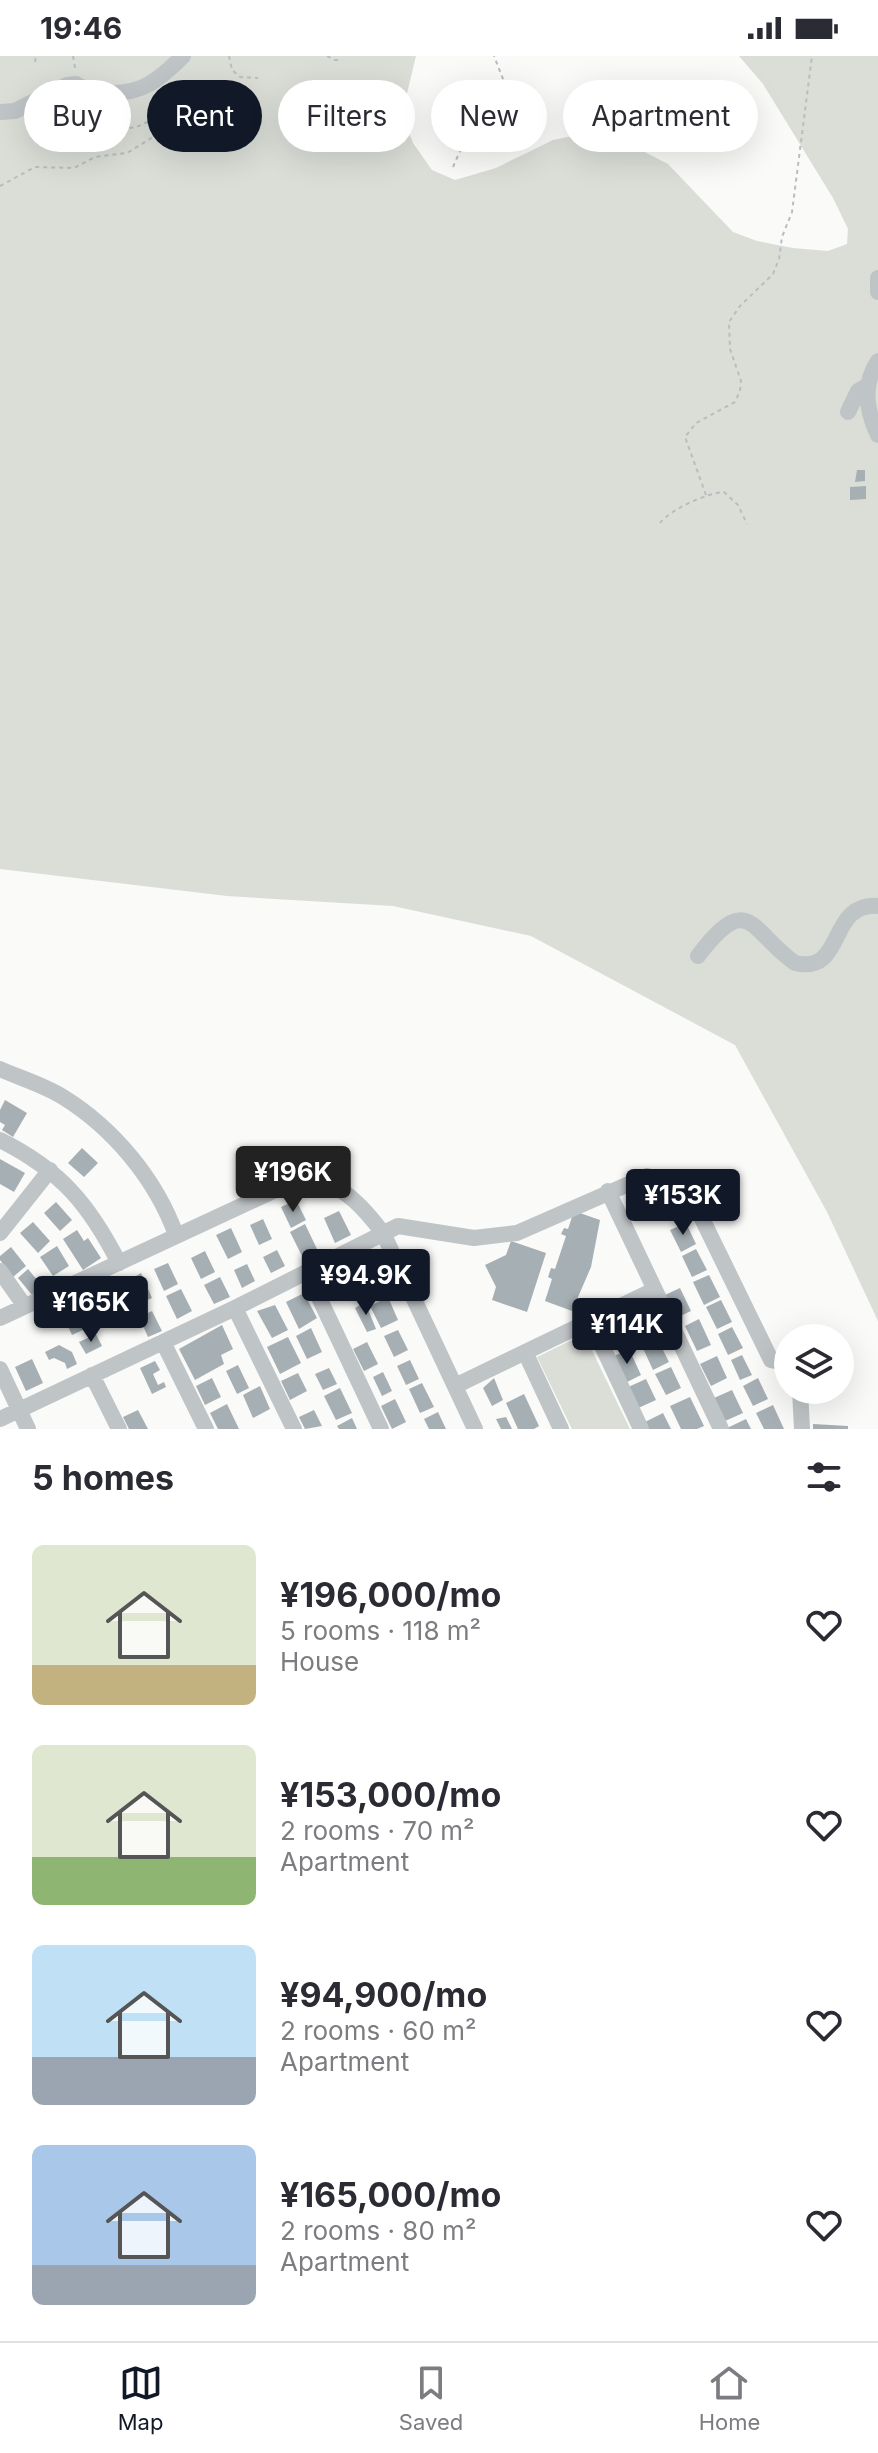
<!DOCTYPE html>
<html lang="en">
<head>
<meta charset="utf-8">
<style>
  body { margin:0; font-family:Inter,sans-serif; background:#f7f7f7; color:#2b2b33; height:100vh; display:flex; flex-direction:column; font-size:30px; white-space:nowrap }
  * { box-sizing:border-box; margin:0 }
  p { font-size:26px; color:#7c7c81 }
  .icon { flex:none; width:44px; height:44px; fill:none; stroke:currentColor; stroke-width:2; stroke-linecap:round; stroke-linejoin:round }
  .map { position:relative; height:1373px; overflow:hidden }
  .side { display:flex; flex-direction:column; background:#fff; flex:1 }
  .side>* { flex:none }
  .banner { position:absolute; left:24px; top:24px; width:830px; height:72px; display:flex; gap:16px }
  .controls { position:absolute; left:774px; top:1268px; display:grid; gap:16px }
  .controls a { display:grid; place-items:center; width:80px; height:80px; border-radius:50%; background:#fff; box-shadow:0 8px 32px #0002; font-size:40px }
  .price { position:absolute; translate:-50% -68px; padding:0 18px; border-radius:8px; background:#111827; color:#fff; font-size:26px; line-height:52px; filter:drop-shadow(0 2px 4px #0008) }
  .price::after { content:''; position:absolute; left:50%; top:48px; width:24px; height:18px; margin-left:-12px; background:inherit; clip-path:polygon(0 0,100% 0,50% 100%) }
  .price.on { background:#222; color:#fff }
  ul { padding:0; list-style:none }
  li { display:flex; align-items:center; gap:24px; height:200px; padding:0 32px }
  li span { display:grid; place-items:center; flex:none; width:224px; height:160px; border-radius:12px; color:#555 }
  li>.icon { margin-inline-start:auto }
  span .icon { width:96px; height:96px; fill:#fffc; stroke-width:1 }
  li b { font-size:34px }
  h2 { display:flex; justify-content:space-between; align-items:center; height:96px; padding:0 32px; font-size:34px }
  .pill { padding:0 28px; border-radius:36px; background:#fff; box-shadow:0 8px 32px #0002; font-size:28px; line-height:72px }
  .pill.on { background:#111827; color:#fff }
  .status { display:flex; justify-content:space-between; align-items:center; height:56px; padding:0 40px; background:#fff; direction:ltr }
  .status svg { height:22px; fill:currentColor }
  .tab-bar { display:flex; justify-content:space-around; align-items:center; height:112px; border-top:2px solid #e1e1e2; background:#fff; font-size:22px; color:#7c7c81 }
  .tab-bar a { display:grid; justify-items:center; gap:4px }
  .tab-bar .on { color:#111827 }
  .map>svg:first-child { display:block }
</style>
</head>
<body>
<div class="status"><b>19:46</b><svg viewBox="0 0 49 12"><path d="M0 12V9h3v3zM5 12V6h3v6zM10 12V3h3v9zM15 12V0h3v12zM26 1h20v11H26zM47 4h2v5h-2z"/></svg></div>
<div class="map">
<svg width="878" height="1373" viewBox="0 0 878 1373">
  <rect width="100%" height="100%" fill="#fafaf8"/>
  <!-- green -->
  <path fill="#daded7" d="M 0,0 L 416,0 L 402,58 L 413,87 L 432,114 L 455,124 L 496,112 L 553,84 L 592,76 L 631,89 L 668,108 L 733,176 L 757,185 L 793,192 L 828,195 L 847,188 L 848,173 L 833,142 L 763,28 L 739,0 L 878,0 L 878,1265 L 827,1156 L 735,989 L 531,880 L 393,850 L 227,840 L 0,813 Z
    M 584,1278 L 630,1373 L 572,1373 L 537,1301 Z"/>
  <!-- building -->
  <path fill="#a6afb4" d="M 857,414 L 865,414 L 865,425 L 855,426 Z
    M 866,430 L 866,443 L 850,444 L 850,431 Z
    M 5,1044 L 27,1057 L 13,1081 L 2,1074 L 5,1069 L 0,1066 L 0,1054 Z
    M 82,1092 L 98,1107 L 84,1121 L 68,1107 Z
    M 0,1103 L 25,1117 L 14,1136 L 0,1128 Z
    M 296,1144 L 306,1164 L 291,1172 L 281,1151 Z
    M 56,1146 L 72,1164 L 60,1175 L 44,1157 Z
    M 339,1155 L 351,1179 L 335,1187 L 324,1162 Z
    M 574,1155 L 600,1164 L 591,1211 L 572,1255 L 545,1245 L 552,1223 L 548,1221 L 551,1212 L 555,1213 L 566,1180 L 561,1178 L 564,1172 L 568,1173 Z
    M 263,1163 L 272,1183 L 259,1189 L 250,1169 Z
    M 33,1166 L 50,1185 L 38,1197 L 20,1177 Z
    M 686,1167 L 696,1188 L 681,1196 L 670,1174 Z
    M 305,1168 L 317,1193 L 302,1200 L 290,1176 Z
    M 231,1172 L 242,1196 L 228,1203 L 216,1179 Z
    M 77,1174 L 84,1185 L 88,1182 L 101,1202 L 83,1214 L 63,1183 Z
    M 511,1185 L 546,1197 L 527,1256 L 492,1244 L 496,1231 L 485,1209 L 506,1199 Z
    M 57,1190 L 69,1210 L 53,1220 L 40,1201 Z
    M 11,1191 L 26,1210 L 13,1221 L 0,1204 L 0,1200 Z
    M 696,1193 L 707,1214 L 692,1221 L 682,1200 Z
    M 277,1194 L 285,1210 L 271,1217 L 263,1201 Z
    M 205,1195 L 215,1216 L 201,1223 L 191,1202 Z
    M 168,1207 L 178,1228 L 164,1235 L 154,1213 Z
    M 370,1207 L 383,1234 L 365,1243 L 352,1215 Z
    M 247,1208 L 255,1225 L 242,1232 L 234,1214 Z
    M 28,1213 L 43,1231 L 32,1239 L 18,1222 Z
    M 141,1217 L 152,1242 L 139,1247 L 126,1226 Z
    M 709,1219 L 720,1241 L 704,1249 L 693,1226 Z
    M 220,1221 L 230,1241 L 214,1248 L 204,1229 Z
    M 680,1232 L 691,1255 L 676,1262 L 665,1239 Z
    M 181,1233 L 192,1255 L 177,1263 L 166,1240 Z
    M 109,1234 L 120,1256 L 103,1264 L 92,1242 Z
    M 304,1237 L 317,1262 L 299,1273 L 286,1246 Z
    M 388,1241 L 398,1264 L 381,1272 L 370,1250 Z
    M 721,1244 L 732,1266 L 717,1273 L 706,1251 Z
    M 365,1246 L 376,1273 L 367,1276 L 355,1252 Z
    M 75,1247 L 87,1272 L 72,1279 L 60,1254 Z
    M 275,1249 L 288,1274 L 272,1282 L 257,1255 Z
    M 642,1254 L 653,1275 L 639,1282 L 628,1260 Z
    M 152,1255 L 162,1275 L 148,1281 L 139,1261 Z
    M 612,1261 L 616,1270 L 625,1266 L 634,1284 L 611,1295 L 598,1268 Z
    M 699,1263 L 711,1289 L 697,1295 L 685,1270 Z
    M 222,1269 L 233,1293 L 221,1299 L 224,1308 L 195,1324 L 179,1293 Z
    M 732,1271 L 743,1292 L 728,1299 L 718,1278 Z
    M 311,1272 L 322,1296 L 307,1303 L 296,1280 Z
    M 398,1274 L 408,1294 L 394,1301 L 384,1280 Z
    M 96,1278 L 102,1290 L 86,1298 L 79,1286 Z
    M 656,1280 L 669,1306 L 653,1314 L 641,1288 Z
    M 288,1281 L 301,1307 L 280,1318 L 267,1291 Z
    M 367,1286 L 378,1308 L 364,1315 L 353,1293 Z
    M 59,1289 L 72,1296 L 77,1308 L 67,1313 L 65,1307 L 54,1302 L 49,1304 L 45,1296 Z
    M 629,1293 L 641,1319 L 625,1327 L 612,1301 Z
    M 742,1299 L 752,1319 L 740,1324 L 731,1304 Z
    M 717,1300 L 727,1322 L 711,1330 L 700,1308 Z
    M 32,1303 L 43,1327 L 26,1335 L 15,1311 Z
    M 410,1304 L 419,1323 L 406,1329 L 397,1310 Z
    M 155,1305 L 160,1314 L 153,1318 L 158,1329 L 164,1326 L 166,1331 L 152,1338 L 140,1312 Z
    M 238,1309 L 249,1332 L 237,1338 L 226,1315 Z
    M 671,1311 L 681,1332 L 666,1339 L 655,1318 Z
    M 329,1312 L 337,1328 L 323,1334 L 315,1318 Z
    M 383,1316 L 392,1335 L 382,1340 L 373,1321 Z
    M 298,1317 L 307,1335 L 290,1344 L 281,1325 Z
    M 212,1322 L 221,1341 L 205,1349 L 196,1330 Z
    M 494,1322 L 503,1344 L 492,1350 L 483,1332 Z
    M 758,1322 L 768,1343 L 753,1350 L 743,1330 Z
    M 646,1323 L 656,1344 L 636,1353 L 626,1332 Z
    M 422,1327 L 434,1351 L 420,1357 L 409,1333 Z
    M 260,1330 L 270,1353 L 253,1362 L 243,1339 Z
    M 340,1332 L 352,1357 L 336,1364 L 324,1340 Z
    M 732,1334 L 743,1357 L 725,1365 L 714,1342 Z
    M 524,1338 L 539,1370 L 534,1373 L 518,1373 L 506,1347 Z
    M 690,1341 L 704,1370 L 697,1373 L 681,1373 L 670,1350 Z
    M 395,1343 L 406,1366 L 392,1373 L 381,1350 Z
    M 227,1348 L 239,1373 L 218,1373 L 210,1357 Z
    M 773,1349 L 784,1373 L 764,1373 L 756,1357 Z
    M 138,1354 L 148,1373 L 129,1373 L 123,1361 Z
    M 314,1354 L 322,1370 L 305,1373 L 299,1361 Z
    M 438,1356 L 446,1373 L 429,1373 L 424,1363 Z
    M 663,1357 L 671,1373 L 646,1373 L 643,1367 Z
    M 506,1361 L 512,1373 L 501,1373 L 496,1363 Z
    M 352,1362 L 357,1373 L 339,1373 L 337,1370 Z
    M 746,1363 L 751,1373 L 725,1373 Z
    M 813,1368 L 848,1370 L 848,1373 L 813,1373 Z"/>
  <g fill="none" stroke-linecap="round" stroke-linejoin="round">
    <!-- path -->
    <path stroke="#babdc0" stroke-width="2" stroke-dasharray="4 4" stroke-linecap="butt" d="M 73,0 L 75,12
      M 229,0 L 232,14 L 240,21 L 258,22
      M 327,0 L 335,4 L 342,4
      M 35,6 L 36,0
      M 453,111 L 472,68 L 505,28 L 494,0
      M 0,130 L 35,111 L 74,112 L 95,101 L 127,97 L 150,83 L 161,72 L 160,63 L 155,61 C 131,78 120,73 94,63 L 85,49
      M 706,439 L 685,381 L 696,367 L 735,346 L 740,335 L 741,325 L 730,293 L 729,266 L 740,250 L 773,218 L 779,203 L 782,181 L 792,156 L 812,0
      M 660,467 C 671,453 707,437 724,436 L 738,449 L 747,468"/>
    <!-- street -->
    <path stroke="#bfc4c7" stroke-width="16" d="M 0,56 L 15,55 L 67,29 L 76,28 C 83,33 91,34 100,36 C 138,41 157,26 183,0
      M 878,222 L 878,236
      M 878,305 C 862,329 866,354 878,379
      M 848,356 L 858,335 L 868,329
      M 698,900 C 749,833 750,875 795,907 C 846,919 827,846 878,850
      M 0,1013 C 20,1022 44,1029 63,1041 C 113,1072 156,1123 176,1179
      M 0,1084 C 60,1114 89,1148 119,1207
      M 608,1135 L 721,1373
      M 0,1177 L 50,1114
      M 0,1215 L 24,1249
      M 307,1216 L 381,1373
      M 235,1252 L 294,1373
      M 0,1262 L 284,1130 C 293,1129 307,1124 316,1125 C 345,1129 367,1156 383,1177 L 475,1373
      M 590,1264 L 641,1373
      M 163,1286 L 206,1373
      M 525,1296 L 561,1373
      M 0,1313 L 28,1373
      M 92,1319 L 119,1373
      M 455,1330 L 654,1234
      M 800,1334 L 802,1373
      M 0,1363 L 235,1252 L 398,1170 L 474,1182 L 517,1177 L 647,1120 L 689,1136 L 771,1304 L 788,1307"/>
  </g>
</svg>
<div class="controls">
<a><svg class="icon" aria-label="layers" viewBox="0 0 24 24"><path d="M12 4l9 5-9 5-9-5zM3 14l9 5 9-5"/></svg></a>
</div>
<b class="price on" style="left:293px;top:1158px">¥196K</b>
<b class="price" style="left:683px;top:1181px">¥153K</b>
<b class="price" style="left:366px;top:1261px">¥94.9K</b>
<b class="price" style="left:91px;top:1288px">¥165K</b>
<b class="price" style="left:627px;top:1310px">¥114K</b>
<div class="banner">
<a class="pill">Buy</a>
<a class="pill on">Rent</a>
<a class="pill">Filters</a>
<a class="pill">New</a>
<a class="pill">Apartment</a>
</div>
</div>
<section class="side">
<h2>5 homes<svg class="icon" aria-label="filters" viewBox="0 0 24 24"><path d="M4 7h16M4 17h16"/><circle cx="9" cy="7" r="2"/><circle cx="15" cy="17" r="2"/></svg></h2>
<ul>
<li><span style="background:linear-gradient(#dfe7d0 75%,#c2b280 0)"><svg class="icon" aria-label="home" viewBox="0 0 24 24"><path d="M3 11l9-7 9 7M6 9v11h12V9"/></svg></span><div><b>¥196,000/mo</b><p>5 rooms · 118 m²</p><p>House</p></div><svg class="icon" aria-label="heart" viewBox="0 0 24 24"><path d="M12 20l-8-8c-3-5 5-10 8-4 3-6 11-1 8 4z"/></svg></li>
<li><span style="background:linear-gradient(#dfe7d0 70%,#8fb573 0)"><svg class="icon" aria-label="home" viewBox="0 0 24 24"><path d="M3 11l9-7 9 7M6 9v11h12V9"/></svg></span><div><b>¥153,000/mo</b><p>2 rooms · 70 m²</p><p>Apartment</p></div><svg class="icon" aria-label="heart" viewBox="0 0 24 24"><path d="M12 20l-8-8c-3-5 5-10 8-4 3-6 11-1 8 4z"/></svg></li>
<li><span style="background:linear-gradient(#bfe0f5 70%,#9aa5b1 0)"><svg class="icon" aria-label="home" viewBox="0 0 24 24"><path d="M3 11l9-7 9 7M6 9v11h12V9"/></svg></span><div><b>¥94,900/mo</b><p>2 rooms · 60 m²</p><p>Apartment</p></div><svg class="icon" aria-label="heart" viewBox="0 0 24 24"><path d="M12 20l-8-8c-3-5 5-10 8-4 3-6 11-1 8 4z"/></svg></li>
<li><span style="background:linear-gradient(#a9c7e8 75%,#9aa5b1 0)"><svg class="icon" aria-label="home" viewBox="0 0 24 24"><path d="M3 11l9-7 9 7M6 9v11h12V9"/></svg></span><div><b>¥165,000/mo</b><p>2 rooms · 80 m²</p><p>Apartment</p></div><svg class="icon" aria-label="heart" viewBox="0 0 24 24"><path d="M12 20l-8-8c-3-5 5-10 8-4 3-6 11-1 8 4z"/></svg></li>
</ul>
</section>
<nav class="tab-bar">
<a class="on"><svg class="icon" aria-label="map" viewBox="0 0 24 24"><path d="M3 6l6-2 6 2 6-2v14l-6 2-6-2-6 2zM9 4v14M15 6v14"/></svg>Map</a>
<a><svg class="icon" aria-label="saved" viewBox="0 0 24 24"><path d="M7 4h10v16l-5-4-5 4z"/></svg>Saved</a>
<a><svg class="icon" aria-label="home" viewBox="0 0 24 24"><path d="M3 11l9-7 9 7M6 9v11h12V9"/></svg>Home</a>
</nav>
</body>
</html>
